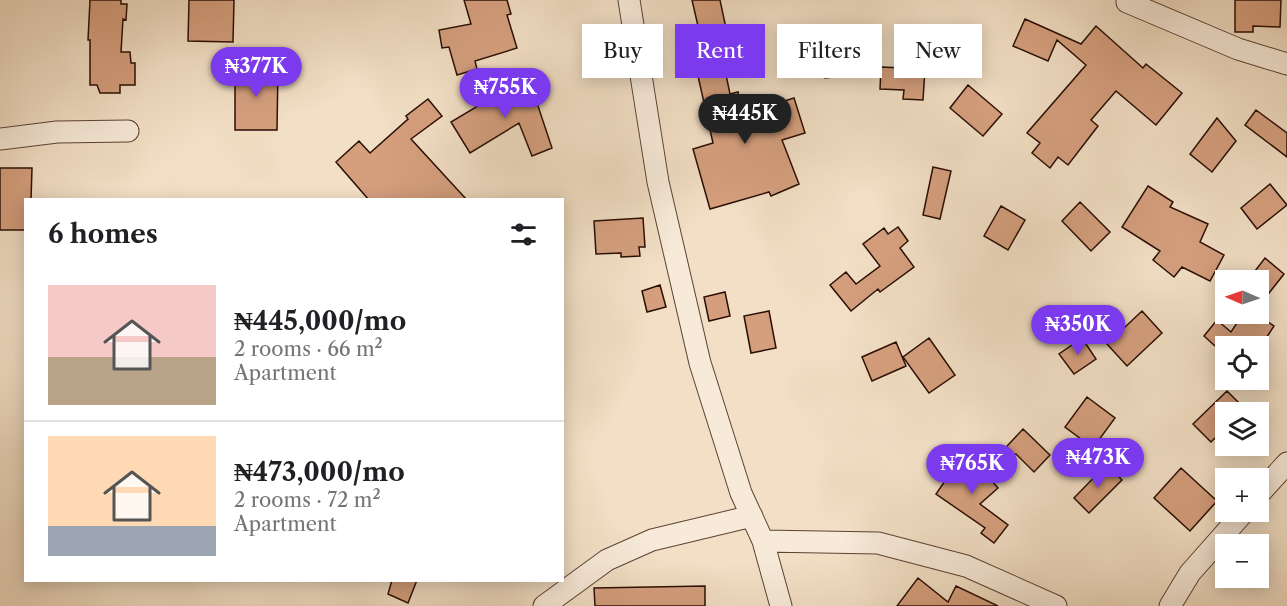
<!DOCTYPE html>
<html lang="en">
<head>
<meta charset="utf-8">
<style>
  body { margin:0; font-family:"Libre Caslon Text",serif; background:#f6f6f6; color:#202124; height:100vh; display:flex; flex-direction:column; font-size:22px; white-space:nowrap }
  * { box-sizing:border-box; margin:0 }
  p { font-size:20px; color:#757577 }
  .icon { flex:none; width:33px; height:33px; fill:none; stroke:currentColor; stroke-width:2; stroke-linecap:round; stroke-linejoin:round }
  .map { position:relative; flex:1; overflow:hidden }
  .sheet { position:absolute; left:24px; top:198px; width:540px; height:384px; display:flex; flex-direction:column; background:#fff; border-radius:0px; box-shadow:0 3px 15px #0003 }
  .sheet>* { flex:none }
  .top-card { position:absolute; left:582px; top:24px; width:570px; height:54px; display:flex; gap:12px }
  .needle { width:39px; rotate:272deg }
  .fabs { position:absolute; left:1215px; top:270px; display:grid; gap:12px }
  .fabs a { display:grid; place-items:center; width:54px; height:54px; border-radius:0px; background:#fff; box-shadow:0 3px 15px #0003; font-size:30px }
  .price { position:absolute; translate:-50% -51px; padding:0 14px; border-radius:21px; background:#7c3aed; color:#fff; font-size:20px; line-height:39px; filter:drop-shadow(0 2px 3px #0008) }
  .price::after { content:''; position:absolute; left:50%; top:36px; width:18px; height:14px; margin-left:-9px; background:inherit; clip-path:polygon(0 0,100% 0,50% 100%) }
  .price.selected { background:#222; color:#fff }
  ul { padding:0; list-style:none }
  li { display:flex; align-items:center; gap:18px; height:150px; padding:0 24px }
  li+li { border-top:2px solid #e0e0e0 }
  li span { display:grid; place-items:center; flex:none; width:168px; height:120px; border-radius:0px; color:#555 }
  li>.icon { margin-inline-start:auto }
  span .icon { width:72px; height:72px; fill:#fffc; stroke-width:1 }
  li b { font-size:26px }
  h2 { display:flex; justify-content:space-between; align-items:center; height:72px; padding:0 24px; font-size:26px }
  .chip { padding:0 21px; border-radius:0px; background:#fff; box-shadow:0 3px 15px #0003; font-size:21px; line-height:54px }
  .chip.selected { background:#7c3aed; color:#fff }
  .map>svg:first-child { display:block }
</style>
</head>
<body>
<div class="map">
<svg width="1287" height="606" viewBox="0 0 1287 606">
  <rect width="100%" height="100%" fill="#f2dfc5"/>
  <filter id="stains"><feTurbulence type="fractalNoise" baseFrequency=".00333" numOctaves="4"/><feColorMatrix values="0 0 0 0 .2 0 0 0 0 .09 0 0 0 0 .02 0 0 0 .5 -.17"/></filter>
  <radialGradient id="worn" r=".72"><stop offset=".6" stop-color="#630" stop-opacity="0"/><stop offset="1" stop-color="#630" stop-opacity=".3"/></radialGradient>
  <!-- building -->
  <path fill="#d59f7e" stroke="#290e04" stroke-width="1.5" d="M 90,0 L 121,0 L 121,4 L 127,4 L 126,20 L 123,19 L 121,52 L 130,52 L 131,63 L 135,63 L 135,85 L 120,85 L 120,93 L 100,93 L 97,85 L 90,85 L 90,40 L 88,40 Z
    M 189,0 L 234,0 L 233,42 L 188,41 Z
    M 464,0 L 507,0 L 511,14 L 507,15 L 517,48 L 475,61 L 477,69 L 457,75 L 449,47 L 442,48 L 439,30 L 471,24 Z
    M 692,0 L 720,0 L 727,33 L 701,39 Z
    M 1235,0 L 1281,0 L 1280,27 L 1253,26 L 1253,32 L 1235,32 Z
    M 1025,19 L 1081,44 L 1096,26 L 1143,68 L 1146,64 L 1182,93 L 1156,125 L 1116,91 L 1091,120 L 1098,126 L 1068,165 L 1058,157 L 1050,168 L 1032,153 L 1040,143 L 1027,133 L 1086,65 L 1057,40 L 1048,61 L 1013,46 Z
    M 861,56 L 863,74 L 825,78 L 824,59 Z
    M 235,67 L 278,67 L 277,130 L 235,130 Z
    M 881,67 L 925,69 L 923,100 L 903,99 L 904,90 L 880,89 Z
    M 725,70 L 730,94 L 738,92 L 743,114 L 794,98 L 805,133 L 782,140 L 799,184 L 771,196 L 769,192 L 710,209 L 693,149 L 713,143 L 698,76 Z
    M 528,76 L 552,148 L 532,156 L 519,123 L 470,153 L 451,122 L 508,88 L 506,83 Z
    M 968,85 L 1002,114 L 983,136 L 950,108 Z
    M 428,99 L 442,116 L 411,139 L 467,200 L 369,200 L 336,162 L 359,141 L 370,153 L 408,119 L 406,116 Z
    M 1256,110 L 1287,133 L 1287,157 L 1245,125 Z
    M 1217,118 L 1236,141 L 1212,172 L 1190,154 Z
    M 933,167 L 951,171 L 940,219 L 923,215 Z
    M 0,168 L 32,168 L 31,200 L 26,200 L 26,230 L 0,230 Z
    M 1270,184 L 1287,205 L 1257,229 L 1241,208 Z
    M 1148,186 L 1173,202 L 1170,207 L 1208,224 L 1200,242 L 1224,255 L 1210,281 L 1182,267 L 1174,277 L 1153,260 L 1160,251 L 1122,227 Z
    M 1080,202 L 1110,232 L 1091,251 L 1062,221 Z
    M 1001,206 L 1025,220 L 1008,250 L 984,236 Z
    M 643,218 L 645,247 L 639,247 L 640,256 L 621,257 L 621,253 L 596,254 L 594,221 Z
    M 898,227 L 908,241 L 900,248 L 914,267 L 880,292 L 878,289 L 851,311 L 830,285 L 846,272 L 856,284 L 880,266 L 863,244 L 884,228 L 888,234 Z
    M 1265,258 L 1284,274 L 1258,307 L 1258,280 L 1248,280 Z
    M 660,285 L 666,307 L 647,312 L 642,291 Z
    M 725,292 L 730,316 L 709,321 L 704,297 Z
    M 769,311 L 776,348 L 751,353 L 744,316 Z
    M 1142,311 L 1162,333 L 1127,366 L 1107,344 Z
    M 1243,314 L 1256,314 L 1274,326 L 1261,346 L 1215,346 L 1204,336 L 1217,320 L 1231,332 Z
    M 929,338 L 955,375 L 929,393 L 903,357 Z
    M 1082,338 L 1096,359 L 1074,374 L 1059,354 Z
    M 896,342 L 906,366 L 872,381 L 862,357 Z
    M 1227,391 L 1248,412 L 1226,412 L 1226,427 L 1211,442 L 1193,424 Z
    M 1087,397 L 1115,418 L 1093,448 L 1065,427 Z
    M 1023,429 L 1050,455 L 1034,472 L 1016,454 L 994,460 Z
    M 966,451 L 998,488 L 980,504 L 1008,525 L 994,543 L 981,533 L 985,528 L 936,494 L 956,465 L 954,462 Z
    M 1107,464 L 1122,480 L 1089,513 L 1074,498 Z
    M 1181,468 L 1217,501 L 1190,531 L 1154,498 Z
    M 918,578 L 948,602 L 956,586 L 998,606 L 897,606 Z
    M 392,580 L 417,580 L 408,603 L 388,594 Z
    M 705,586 L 705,606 L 595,606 L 594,588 Z"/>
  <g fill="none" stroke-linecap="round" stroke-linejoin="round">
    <!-- minor casing -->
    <g stroke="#5b4234" stroke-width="23">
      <path id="minor" d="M 629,0 L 658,182 L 700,363 L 741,493 L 763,541 L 781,606
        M 1127,0 L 1127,2 L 1238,49 L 1287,64
        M 0,139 L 57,132 L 128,131
        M 1258,495 L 1287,463
        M 763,541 L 878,543 L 966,566 L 1056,606
        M 544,606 L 607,560 L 652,540 L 752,516
        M 1170,606 L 1190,573 L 1244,512"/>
    </g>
    <!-- minor -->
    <use href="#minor" stroke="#f7ead9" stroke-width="21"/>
  </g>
  <rect width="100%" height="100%" filter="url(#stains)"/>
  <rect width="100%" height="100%" fill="url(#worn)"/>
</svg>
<div class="fabs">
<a><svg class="needle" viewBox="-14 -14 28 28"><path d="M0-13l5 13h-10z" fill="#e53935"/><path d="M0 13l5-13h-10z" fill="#757577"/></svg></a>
<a><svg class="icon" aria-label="locate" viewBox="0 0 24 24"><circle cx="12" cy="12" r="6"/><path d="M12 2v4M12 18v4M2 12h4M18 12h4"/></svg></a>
<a><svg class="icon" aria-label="layers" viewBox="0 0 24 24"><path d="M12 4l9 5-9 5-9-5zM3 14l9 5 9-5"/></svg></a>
<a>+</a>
<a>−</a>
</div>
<b class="price" style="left:256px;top:98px">₦377K</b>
<b class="price" style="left:505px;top:119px">₦755K</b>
<b class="price selected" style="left:745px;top:145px">₦445K</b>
<b class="price" style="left:1078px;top:356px">₦350K</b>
<b class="price" style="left:1098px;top:489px">₦473K</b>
<b class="price" style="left:972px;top:495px">₦765K</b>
<div class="top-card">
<a class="chip">Buy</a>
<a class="chip selected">Rent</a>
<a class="chip">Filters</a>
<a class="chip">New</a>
</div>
<section class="sheet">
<h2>6 homes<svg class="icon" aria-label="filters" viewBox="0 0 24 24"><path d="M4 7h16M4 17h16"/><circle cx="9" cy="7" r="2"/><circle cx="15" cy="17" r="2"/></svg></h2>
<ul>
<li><span style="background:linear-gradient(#f6c9c9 60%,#b9a48a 0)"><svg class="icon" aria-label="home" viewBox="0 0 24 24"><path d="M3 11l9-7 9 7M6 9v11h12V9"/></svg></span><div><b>₦445,000/mo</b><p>2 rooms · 66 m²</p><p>Apartment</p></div></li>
<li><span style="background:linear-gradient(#ffd9b3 75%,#9aa5b1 0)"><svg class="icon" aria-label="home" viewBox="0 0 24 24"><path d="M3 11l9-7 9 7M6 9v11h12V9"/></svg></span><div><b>₦473,000/mo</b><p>2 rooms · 72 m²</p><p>Apartment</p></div></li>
</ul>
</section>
</div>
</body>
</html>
